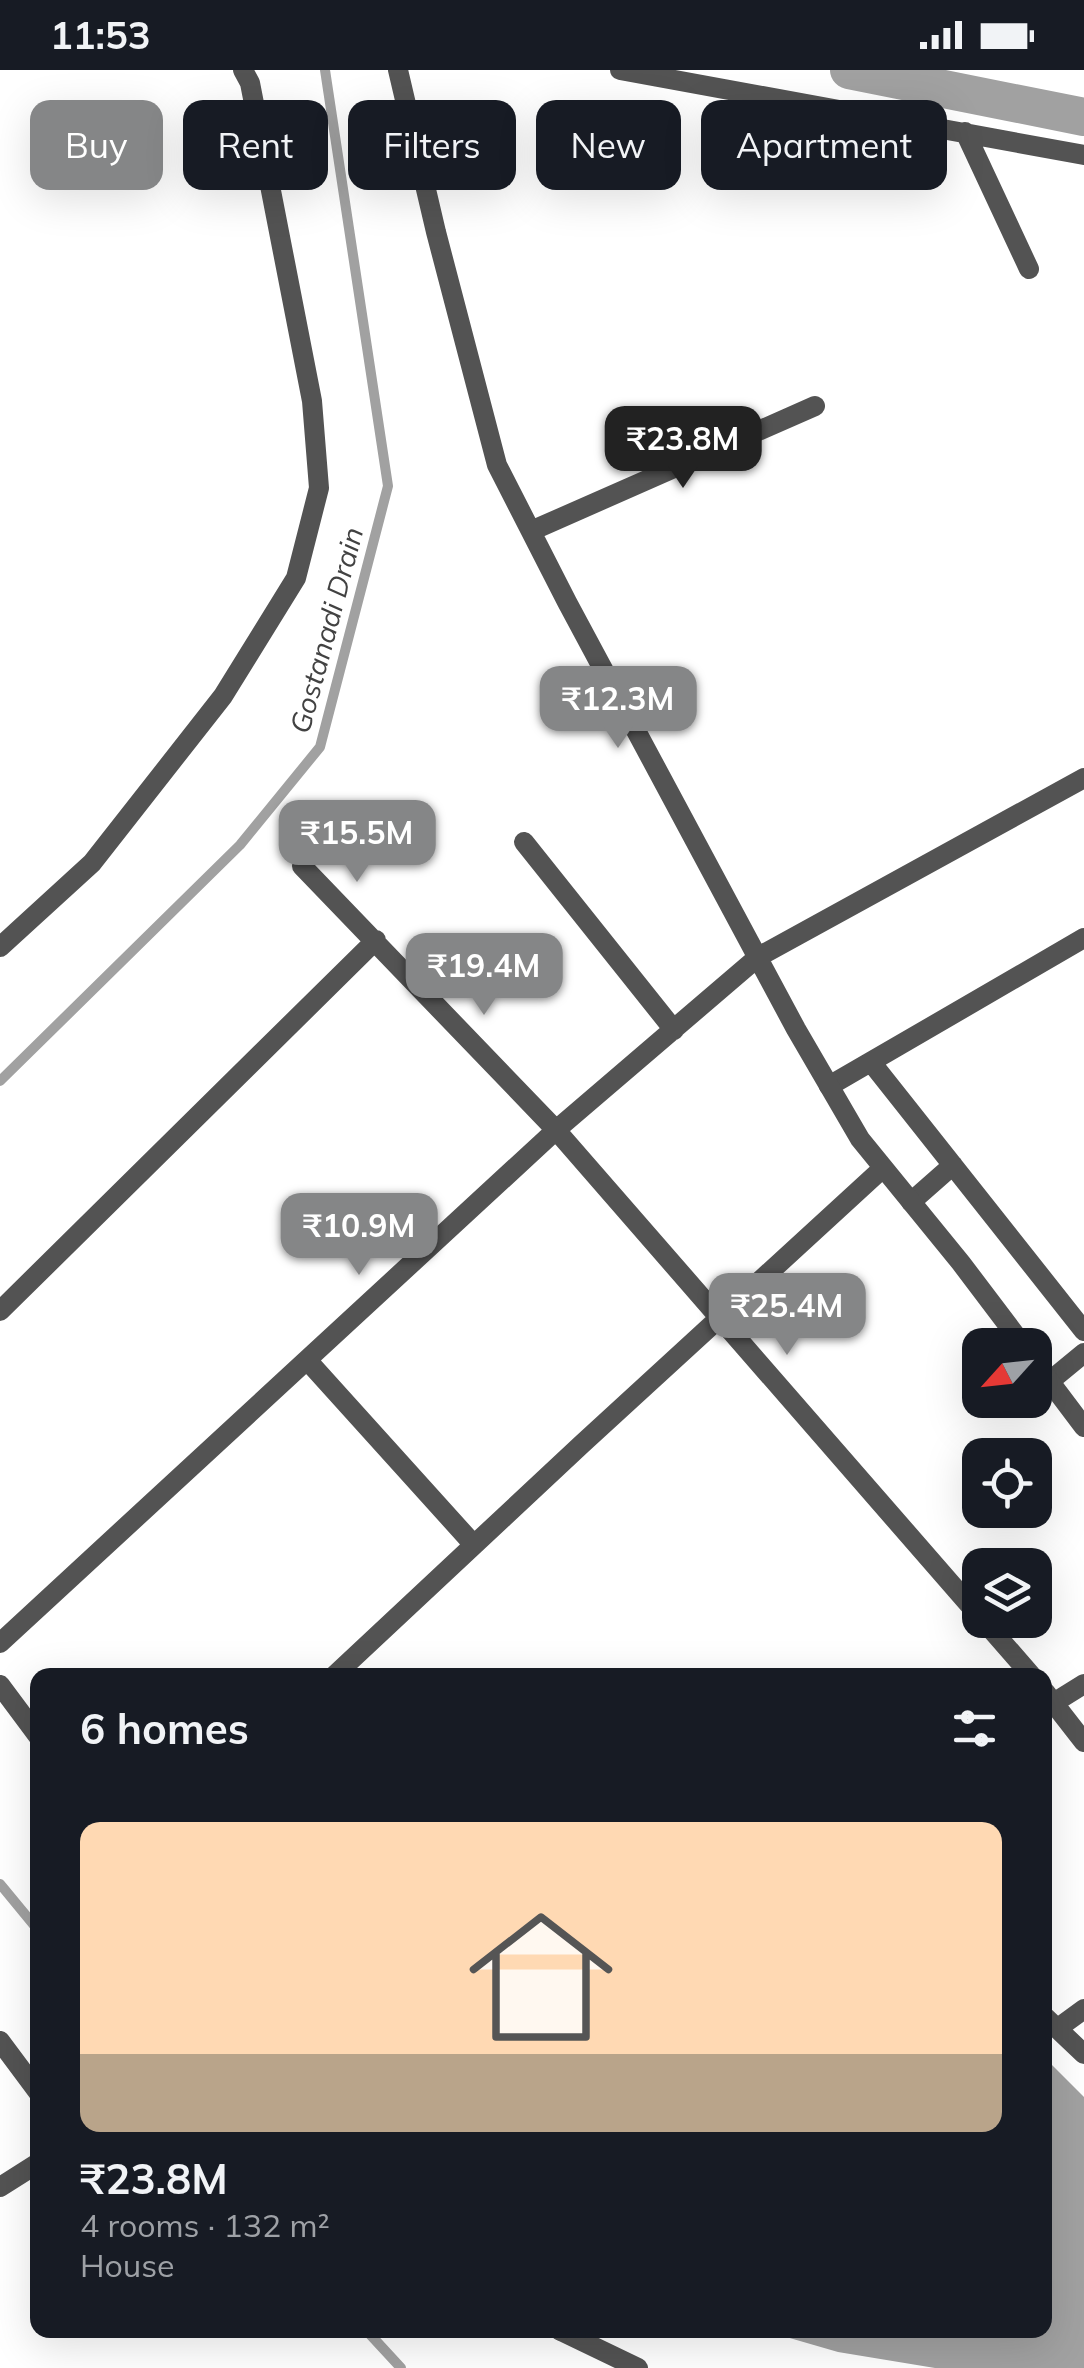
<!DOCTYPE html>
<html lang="en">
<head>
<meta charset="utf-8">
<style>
  body { margin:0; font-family:Mulish,sans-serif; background:#242831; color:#f1f3f6; height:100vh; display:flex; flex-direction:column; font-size:38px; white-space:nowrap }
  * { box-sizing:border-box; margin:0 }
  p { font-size:32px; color:#9ea1a6 }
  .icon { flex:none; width:55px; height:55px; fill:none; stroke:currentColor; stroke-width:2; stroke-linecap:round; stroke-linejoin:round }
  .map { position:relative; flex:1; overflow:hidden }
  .sheet { position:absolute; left:30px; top:1598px; width:1022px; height:670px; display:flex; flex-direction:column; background:#171b24; border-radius:20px; box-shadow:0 10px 40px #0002 }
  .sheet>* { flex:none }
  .guide { position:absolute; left:30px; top:30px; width:1025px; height:90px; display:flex; gap:20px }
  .needle { width:65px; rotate:243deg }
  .controls { position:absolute; left:962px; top:1258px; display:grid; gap:20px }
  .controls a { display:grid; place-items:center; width:90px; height:90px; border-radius:20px; background:#171b24; box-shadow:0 10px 40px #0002; font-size:50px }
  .price { position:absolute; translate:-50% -85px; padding:0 22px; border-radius:20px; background:#858687; color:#fff; font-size:32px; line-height:65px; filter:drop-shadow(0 2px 5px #0008) }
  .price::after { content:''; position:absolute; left:50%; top:60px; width:30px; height:22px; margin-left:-15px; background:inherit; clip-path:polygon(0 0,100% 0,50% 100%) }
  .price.selected { background:#222; color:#fff }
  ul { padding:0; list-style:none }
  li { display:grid; align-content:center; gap:20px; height:530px; padding:0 50px }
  li span { display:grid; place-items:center; height:310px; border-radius:20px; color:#555 }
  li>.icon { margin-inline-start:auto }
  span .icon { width:180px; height:180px; fill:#fffc; stroke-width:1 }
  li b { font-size:42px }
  h2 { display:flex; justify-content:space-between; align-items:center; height:120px; padding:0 50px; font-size:42px }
  .chip { padding:0 35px; border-radius:20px; background:#171b24; box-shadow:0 10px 40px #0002; font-size:35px; line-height:90px }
  .chip.selected { background:#858687; color:#fff }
  .status { display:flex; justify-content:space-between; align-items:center; height:70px; padding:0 50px; background:#171b24; direction:ltr }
  .status svg { height:28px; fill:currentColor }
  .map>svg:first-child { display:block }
</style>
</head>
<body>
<div class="status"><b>11:53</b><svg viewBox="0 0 49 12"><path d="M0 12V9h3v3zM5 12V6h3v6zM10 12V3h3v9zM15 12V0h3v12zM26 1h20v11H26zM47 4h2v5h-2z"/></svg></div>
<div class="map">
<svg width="1084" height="2298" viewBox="0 0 1084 2298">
  <rect width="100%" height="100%" fill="#fff"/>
  <!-- water -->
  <path fill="#a1a1a1" d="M 1045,1988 L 1084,2027 L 1084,2298 L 935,2298 L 838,2282 L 762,2260 L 1045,2260 Z"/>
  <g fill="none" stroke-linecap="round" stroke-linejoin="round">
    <!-- stream -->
    <path stroke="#a1a1a1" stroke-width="10" d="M 0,1011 L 240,775 L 320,677 L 388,416 L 325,0
      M 0,1814 L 38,1860
      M 366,2260 L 401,2298"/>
    <!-- canal -->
    <path stroke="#a1a1a1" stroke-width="38" d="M 849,0 L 1084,47"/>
    <!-- lane -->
    <path stroke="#535353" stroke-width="20" d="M 871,992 L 1084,1261
      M 829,1016 L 1084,868
      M 911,1132 L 953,1095
      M 1050,1311 L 1084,1283
      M 0,2117 L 38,2093
      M 559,2260 L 638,2298"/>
    <!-- street -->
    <path stroke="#535353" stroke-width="20" d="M 398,0 L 436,162 L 497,395 L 567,532 L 796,959 L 860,1069 L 961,1193 L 1023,1275
      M 620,0 L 1084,85
      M 965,62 L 1029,199
      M 531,461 L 815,336
      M 524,772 L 674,960
      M 302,796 L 556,1060 L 980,1547
      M 0,877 L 92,793 L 223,626 L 296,508 L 319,418 L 312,331 L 250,13 L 243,0
      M 0,1241 L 376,870
      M 307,1290 L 474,1475
      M 1035,1292 L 1084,1357
      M 983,1550 L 1031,1605
      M 0,1573 L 556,1060 L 758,887 L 1084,708
      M 335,1605 L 582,1374 L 883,1098
      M 0,1615 L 38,1666
      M 1045,1622 L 1084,1672
      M 1047,1637 L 1084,1614
      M 1045,1947 L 1084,1984
      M 1058,1958 L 1084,1939
      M 0,1971 L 38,2022
      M 561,2261 L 561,2260"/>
  </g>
  <g text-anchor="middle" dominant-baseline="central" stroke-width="10" stroke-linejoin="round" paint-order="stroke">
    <!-- water labels -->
    <g font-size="28" font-style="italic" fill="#424242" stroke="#fff">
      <text transform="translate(326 560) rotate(-75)">Gostanadi Drain</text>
    </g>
  </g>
</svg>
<div class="controls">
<a><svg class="needle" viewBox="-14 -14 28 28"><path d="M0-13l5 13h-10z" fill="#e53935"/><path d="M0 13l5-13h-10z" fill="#9ea1a6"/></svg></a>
<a><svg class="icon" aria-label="locate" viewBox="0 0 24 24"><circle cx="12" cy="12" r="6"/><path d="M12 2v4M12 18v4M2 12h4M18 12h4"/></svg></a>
<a><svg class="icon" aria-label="layers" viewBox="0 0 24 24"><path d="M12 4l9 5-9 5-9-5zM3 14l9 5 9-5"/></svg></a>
</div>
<b class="price selected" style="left:683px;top:421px">₹23.8M</b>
<b class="price" style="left:618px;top:681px">₹12.3M</b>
<b class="price" style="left:357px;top:815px">₹15.5M</b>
<b class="price" style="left:484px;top:948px">₹19.4M</b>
<b class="price" style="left:359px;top:1208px">₹10.9M</b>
<b class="price" style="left:787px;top:1288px">₹25.4M</b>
<div class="guide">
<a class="chip selected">Buy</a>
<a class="chip">Rent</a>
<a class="chip">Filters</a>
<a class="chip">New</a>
<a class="chip">Apartment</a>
</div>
<section class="sheet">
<h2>6 homes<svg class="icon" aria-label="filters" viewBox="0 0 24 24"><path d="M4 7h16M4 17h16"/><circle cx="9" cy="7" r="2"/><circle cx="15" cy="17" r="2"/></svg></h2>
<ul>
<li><span style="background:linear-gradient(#ffd9b3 75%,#b9a48a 0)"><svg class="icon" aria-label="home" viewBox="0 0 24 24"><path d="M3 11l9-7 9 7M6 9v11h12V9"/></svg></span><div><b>₹23.8M</b><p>4 rooms · 132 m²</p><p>House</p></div></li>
</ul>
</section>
</div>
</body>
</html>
